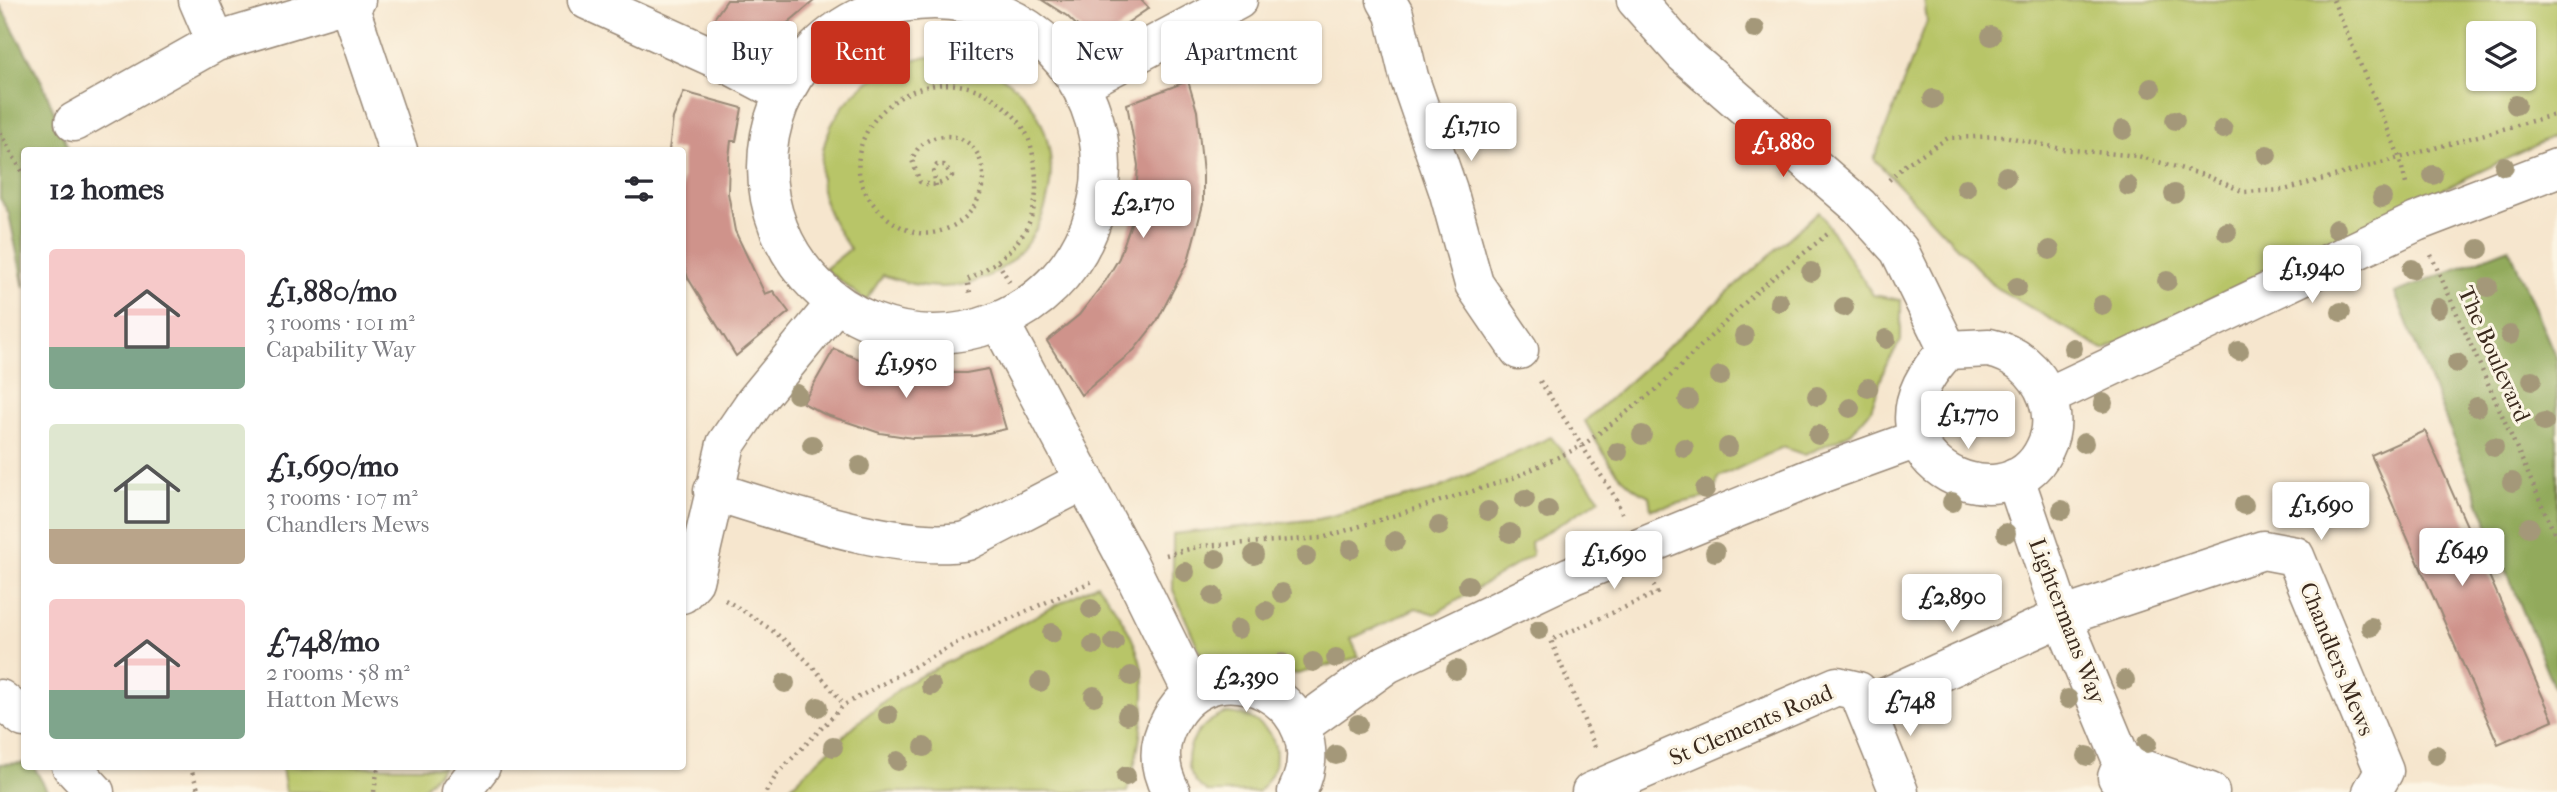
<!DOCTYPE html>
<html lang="en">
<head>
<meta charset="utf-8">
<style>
  body { margin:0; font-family:"IM FELL French Canon",serif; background:#f2f2f3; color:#2b2b33; height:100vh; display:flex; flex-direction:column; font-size:26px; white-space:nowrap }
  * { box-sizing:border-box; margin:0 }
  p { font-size:23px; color:#7c7c81 }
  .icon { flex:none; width:38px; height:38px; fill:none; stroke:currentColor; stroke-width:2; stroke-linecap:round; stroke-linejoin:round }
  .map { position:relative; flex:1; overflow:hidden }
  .sheet { position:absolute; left:21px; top:147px; width:665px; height:623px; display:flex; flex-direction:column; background:#fff; border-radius:7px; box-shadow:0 2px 5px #0004 }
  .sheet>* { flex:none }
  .banner { position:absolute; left:707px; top:21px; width:665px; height:63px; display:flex; gap:14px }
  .tools { position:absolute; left:2466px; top:21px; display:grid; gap:14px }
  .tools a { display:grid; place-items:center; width:70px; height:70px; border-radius:7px; background:#fff; box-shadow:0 2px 5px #0004; font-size:35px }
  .price { position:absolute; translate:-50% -60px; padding:0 16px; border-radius:7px; background:#fff; color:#222; font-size:23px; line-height:46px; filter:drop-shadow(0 2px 4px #0008) }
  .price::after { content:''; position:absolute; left:50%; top:42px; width:21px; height:16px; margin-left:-10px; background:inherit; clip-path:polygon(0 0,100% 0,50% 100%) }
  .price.current { background:#c8321e; color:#fff }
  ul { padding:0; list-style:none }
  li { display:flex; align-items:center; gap:21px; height:175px; padding:0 28px }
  li span { display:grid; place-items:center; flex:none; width:196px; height:140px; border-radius:7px; color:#555 }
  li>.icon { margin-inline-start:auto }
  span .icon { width:84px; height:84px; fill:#fffc; stroke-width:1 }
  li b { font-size:30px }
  h2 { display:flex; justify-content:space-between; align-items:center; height:84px; padding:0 28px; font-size:30px }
  .tag { padding:0 24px; border-radius:7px; background:#fff; box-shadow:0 2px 5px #0004; font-size:24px; line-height:63px }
  .tag.current { background:#c8321e; color:#fff }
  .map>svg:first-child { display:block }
</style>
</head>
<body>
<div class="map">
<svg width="2557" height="792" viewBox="0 0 2557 792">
  <rect width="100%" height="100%" fill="#fcf5e5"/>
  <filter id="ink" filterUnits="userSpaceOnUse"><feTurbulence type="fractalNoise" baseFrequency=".0143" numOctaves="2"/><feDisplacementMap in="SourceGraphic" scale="14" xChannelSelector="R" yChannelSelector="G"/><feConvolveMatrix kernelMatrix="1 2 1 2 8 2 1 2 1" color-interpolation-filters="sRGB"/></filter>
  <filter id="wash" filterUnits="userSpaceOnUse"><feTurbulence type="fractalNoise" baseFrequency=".00686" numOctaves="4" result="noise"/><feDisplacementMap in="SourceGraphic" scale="28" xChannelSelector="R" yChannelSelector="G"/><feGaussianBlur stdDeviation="1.57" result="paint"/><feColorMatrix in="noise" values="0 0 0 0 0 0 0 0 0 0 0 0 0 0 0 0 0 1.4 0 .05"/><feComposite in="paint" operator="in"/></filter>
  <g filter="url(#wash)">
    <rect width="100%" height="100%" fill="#f6e6ce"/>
    <!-- green -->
    <path fill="#b8c567" stroke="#7a7842" stroke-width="2" fill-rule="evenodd" d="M 1924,0 L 2557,0 L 2557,135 L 2104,350 L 1995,287 L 1874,159 L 1927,21 ZM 2478,33 L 2524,33 L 2524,79 L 2478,79 Z
      M 924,57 C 1125,56 1069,349 883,275 L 866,301 L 825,269 L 850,249 C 839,233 828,216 823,196 C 809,126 859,71 924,57 Z
      M 1819,211 L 1873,295 L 1901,300 L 1901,341 L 1885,367 L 1871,410 L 1851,433 L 1805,455 L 1783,447 L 1718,478 L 1714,496 L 1651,509 L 1649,496 C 1618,484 1601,450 1585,421 Z
      M 1551,437 L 1600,499 L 1531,542 L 1532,555 L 1435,614 L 1416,608 L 1351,639 L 1359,657 L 1297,674 L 1203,659 L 1173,590 L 1173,534 L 1319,519 L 1435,490 Z
      M 1097,584 C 1117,610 1136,637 1142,669 C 1149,702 1137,760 1127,792 L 785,792 L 855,725 L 905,684 Z
      M 1228,713 C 1275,716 1292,759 1258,792 L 1207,792 C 1171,767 1191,723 1228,713 Z
      M 282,767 L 282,766 L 443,767 L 420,792 L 286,792 Z"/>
    <!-- forest -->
    <path fill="#92aa5c" stroke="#666a3d" stroke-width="2" d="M 0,5 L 43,84 L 69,150 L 24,150 L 24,287 L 9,214 L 0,198 Z
      M 2509,248 L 2557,360 L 2557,696 L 2395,293 Z
      M 24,763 L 24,766 L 34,767 L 48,792 L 0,792 L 0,764 Z"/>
    <g id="blocks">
      <!-- building -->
      <path fill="#cf938b" d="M 727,0 L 815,0 L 777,32 L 783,36 L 770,54 L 713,20 Z
        M 1042,0 L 1141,0 L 1149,8 L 1096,44 L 1067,16 Z
        M 1188,81 L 1197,111 L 1203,174 L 1203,204 L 1188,261 L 1157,321 L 1134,350 L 1081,395 L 1047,341 L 1079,315 L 1106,280 L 1119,258 L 1135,212 L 1138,165 L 1127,104 Z
        M 684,92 L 742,108 L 736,141 L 731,141 L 729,157 L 728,193 L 735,231 L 765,294 L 773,291 L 789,312 L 736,356 L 688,278 L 682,261 L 682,150 L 669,150 L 673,118 Z
        M 834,349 L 873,365 L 913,373 L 966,373 L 988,369 L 1006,429 L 975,436 L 913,438 L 880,433 L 824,414 L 803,403 Z
        M 2425,431 L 2553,720 L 2498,744 L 2371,455 Z"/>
    </g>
  </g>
  <g filter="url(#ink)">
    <use href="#blocks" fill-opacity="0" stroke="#988876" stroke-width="2"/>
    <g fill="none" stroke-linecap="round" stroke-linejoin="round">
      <!-- minor casing -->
      <g stroke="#988876" stroke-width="41">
        <path id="minor" d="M 198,0 L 216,42 L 356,0
          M 587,0 L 728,64 L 783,93
          M 1386,0 L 1394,14 L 1409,77 L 1448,190 L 1474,284 L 1519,350
          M 1636,0 L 1684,54 L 1859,206 L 1899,250 L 1948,350
          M767 167a167 167 0 1 1 334 0a167 167 0 1 1-334 0Z
          M 348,2 L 398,150
          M 1081,84 L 1238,0
          M 74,122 L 216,42
          M 999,321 L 1130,566 L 1193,694
          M 1989,348 C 2015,353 2037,370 2047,397 C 2053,414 2053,432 2045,448 C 2006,533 1845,454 1948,350 Z
          M 2047,397 L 2416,222 L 2557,168
          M 2015,478 L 2062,617 L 2135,792
          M 713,491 C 780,511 899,554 967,541 L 1085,480
          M 682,594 L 694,581 L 726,444 L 754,403 L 836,303
          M 0,699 L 24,718
          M 1866,706 L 2062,617 L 2263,550 L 2295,556 L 2384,771 L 2372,792
          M 1301,726 L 1387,664 L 1571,576 L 1823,473 L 1917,439
          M 71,766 L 95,792
          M 2117,777 L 2123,762 L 2210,792
          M 461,792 L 481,766
          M 1171,792 C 1158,768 1157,744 1170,721 C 1215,637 1341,704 1297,792
          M 1591,792 L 1837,686 L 1858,691 L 1899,792"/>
      </g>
      <!-- path -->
      <path stroke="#988876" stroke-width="4.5" stroke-dasharray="2 5" stroke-linecap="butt" d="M 2333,0 L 2399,156 L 2406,184
        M 0,133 L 24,175
        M 1889,180 L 1906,164 L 1948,138 L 2004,136 L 2062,149 L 2138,156 L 2207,176 L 2244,192 L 2284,190 L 2557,114
        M 936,186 L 933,170 L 937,165 L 944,165 L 952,176 C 940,185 934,187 920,182 L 912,160 C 917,147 924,140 938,137 C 995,126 1003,220 932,233 C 914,236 896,226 884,215 C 801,142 940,22 1020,123 C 1030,136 1033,152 1035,168 C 1042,226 1015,254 967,280 L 971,297
        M 2431,255 L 2557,539
        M 998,262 L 1011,285
        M 1540,381 L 1615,497 L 1622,513
        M 1166,555 L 1201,546 L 1322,538 L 1511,479 L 1582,446 L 1657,389 L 1757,291 L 1830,232
        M 725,600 C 779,631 807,656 844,705
        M 1595,747 L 1551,640 L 1657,593 L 1652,582
        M 190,766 L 199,792
        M 374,792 L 378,766
        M 766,792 L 777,774 L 844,705 L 959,642 L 1095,580"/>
      <!-- minor -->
      <use href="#minor" stroke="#fff" stroke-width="38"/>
    </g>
    <!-- trees -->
    <g fill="#a49879">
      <circle cx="1755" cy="29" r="10"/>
      <circle cx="1991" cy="36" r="10"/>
      <circle cx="2151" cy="88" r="10"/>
      <circle cx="1933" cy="99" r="10"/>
      <circle cx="2516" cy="105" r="10"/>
      <circle cx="2175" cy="120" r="10"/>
      <circle cx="2223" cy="129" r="10"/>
      <circle cx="2123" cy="130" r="10"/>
      <circle cx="2267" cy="155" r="10"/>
      <circle cx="2504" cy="166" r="10"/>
      <circle cx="2433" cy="175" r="10"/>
      <circle cx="2006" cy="176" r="10"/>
      <circle cx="2128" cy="186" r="10"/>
      <circle cx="1966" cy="188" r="10"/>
      <circle cx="2174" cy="194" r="10"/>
      <circle cx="2382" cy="198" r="10"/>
      <circle cx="2336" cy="229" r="10"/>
      <circle cx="2227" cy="232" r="10"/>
      <circle cx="2479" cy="249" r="10"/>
      <circle cx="2050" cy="250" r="10"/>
      <circle cx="2412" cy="269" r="10"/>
      <circle cx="1811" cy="272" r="10"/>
      <circle cx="2167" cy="281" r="10"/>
      <circle cx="2017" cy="287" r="10"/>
      <circle cx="2488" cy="287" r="10"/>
      <circle cx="1779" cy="302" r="10"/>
      <circle cx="2102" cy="305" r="10"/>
      <circle cx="1844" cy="307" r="10"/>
      <circle cx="2438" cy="308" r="10"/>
      <circle cx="2341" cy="312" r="10"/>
      <circle cx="2510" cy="335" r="10"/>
      <circle cx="1744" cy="336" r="10"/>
      <circle cx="1886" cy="339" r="10"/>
      <circle cx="2073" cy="348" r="10"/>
      <circle cx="2239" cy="351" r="10"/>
      <circle cx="2457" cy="363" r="10"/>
      <circle cx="1720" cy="376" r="10"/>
      <circle cx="2532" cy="380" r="10"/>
      <circle cx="1868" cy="388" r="10"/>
      <circle cx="797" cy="394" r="10"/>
      <circle cx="1817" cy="396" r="10"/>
      <circle cx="1688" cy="400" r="10"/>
      <circle cx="2103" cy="403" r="10"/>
      <circle cx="2477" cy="407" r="10"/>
      <circle cx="1850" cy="408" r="10"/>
      <circle cx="2544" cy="422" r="10"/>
      <circle cx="1642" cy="435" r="10"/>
      <circle cx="1818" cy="435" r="10"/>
      <circle cx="2084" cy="443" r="10"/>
      <circle cx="812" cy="445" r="10"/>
      <circle cx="1728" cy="447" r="10"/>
      <circle cx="2494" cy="447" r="10"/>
      <circle cx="1684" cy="448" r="10"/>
      <circle cx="1618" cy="452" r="10"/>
      <circle cx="860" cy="466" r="10"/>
      <circle cx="2512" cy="482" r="10"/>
      <circle cx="1705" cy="489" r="10"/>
      <circle cx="1525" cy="499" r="10"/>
      <circle cx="1952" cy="502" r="10"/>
      <circle cx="2244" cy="505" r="10"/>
      <circle cx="1548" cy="510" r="10"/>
      <circle cx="2062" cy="510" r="10"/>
      <circle cx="1488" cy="511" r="10"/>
      <circle cx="1439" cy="526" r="10"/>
      <circle cx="2529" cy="527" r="10"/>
      <circle cx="1510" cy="533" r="10"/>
      <circle cx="2006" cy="533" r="10"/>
      <circle cx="1395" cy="541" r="10"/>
      <circle cx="1351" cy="549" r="10"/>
      <circle cx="1715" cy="552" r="10"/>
      <circle cx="1254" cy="555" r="10"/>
      <circle cx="1306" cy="556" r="10"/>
      <circle cx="1216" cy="559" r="10"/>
      <circle cx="1185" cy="572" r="10"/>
      <circle cx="1468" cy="585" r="10"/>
      <circle cx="1282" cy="593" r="10"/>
      <circle cx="1213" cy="596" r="10"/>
      <circle cx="1091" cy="609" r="10"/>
      <circle cx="1266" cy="611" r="10"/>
      <circle cx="2371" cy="627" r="10"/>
      <circle cx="1238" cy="629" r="10"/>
      <circle cx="1539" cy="630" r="10"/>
      <circle cx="1052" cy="633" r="10"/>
      <circle cx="1114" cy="642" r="10"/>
      <circle cx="1093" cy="645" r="10"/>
      <circle cx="1336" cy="658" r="10"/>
      <circle cx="1313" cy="662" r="10"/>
      <circle cx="1282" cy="663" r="10"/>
      <circle cx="1456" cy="670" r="10"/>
      <circle cx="1131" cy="676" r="10"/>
      <circle cx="2125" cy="680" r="10"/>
      <circle cx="1040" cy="682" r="10"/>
      <circle cx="785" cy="683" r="10"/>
      <circle cx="931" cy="686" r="10"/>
      <circle cx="1094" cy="696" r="10"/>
      <circle cx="2068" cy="699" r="10"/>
      <circle cx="818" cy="707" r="10"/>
      <circle cx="888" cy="715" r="10"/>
      <circle cx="1127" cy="715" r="10"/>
      <circle cx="1358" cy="724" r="10"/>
      <circle cx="2147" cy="743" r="10"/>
      <circle cx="833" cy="747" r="10"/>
      <circle cx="924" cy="747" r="10"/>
      <circle cx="1336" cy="755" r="10"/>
      <circle cx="2436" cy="755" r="10"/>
      <circle cx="2087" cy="756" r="10"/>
      <circle cx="898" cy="761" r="10"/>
      <circle cx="1126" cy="776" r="10"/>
    </g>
  </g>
  <g text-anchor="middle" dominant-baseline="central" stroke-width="6" stroke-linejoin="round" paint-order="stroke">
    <!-- street labels -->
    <g font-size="23" fill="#3b2a1e" stroke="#fcf5e5">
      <text transform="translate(2494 354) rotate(66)">The Boulevard</text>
      <text transform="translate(2067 621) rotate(69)">Lightermans Way</text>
      <text transform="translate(2337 659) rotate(68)">Chandlers Mews</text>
      <text transform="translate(1751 725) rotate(-23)">St Clements Road</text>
    </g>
  </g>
</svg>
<div class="tools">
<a><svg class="icon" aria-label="layers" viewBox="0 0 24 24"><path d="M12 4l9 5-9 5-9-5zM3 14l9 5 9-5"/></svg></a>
</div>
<b class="price" style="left:1471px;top:163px">£1,710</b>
<b class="price current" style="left:1783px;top:179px">£1,880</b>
<b class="price" style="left:1143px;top:240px">£2,170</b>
<b class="price" style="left:2312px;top:305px">£1,940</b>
<b class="price" style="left:906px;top:400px">£1,950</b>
<b class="price" style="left:1968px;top:451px">£1,770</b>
<b class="price" style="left:2321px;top:542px">£1,690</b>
<b class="price" style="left:2462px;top:588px">£649</b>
<b class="price" style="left:1614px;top:591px">£1,690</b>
<b class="price" style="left:1952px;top:634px">£2,890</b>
<b class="price" style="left:1246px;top:714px">£2,390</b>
<b class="price" style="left:1910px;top:738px">£748</b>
<div class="banner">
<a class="tag">Buy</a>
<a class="tag current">Rent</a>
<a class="tag">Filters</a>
<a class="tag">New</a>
<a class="tag">Apartment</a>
</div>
<section class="sheet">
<h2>12 homes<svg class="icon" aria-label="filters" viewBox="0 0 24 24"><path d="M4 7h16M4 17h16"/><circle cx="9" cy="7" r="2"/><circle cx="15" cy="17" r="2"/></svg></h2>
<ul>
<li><span style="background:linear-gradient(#f6c9c9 70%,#7fa58c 0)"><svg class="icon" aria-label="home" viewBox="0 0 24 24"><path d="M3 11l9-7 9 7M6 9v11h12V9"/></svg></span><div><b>£1,880/mo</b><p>3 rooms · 101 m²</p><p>Capability Way</p></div></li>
<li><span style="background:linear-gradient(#dfe7d0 75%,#b9a48a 0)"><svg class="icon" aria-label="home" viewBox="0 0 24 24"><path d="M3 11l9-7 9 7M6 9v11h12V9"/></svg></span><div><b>£1,690/mo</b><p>3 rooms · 107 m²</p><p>Chandlers Mews</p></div></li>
<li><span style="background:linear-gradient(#f6c9c9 65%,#7fa58c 0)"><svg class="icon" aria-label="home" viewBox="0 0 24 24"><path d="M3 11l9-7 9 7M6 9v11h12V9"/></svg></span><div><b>£748/mo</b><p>2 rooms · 58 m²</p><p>Hatton Mews</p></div></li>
</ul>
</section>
</div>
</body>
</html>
